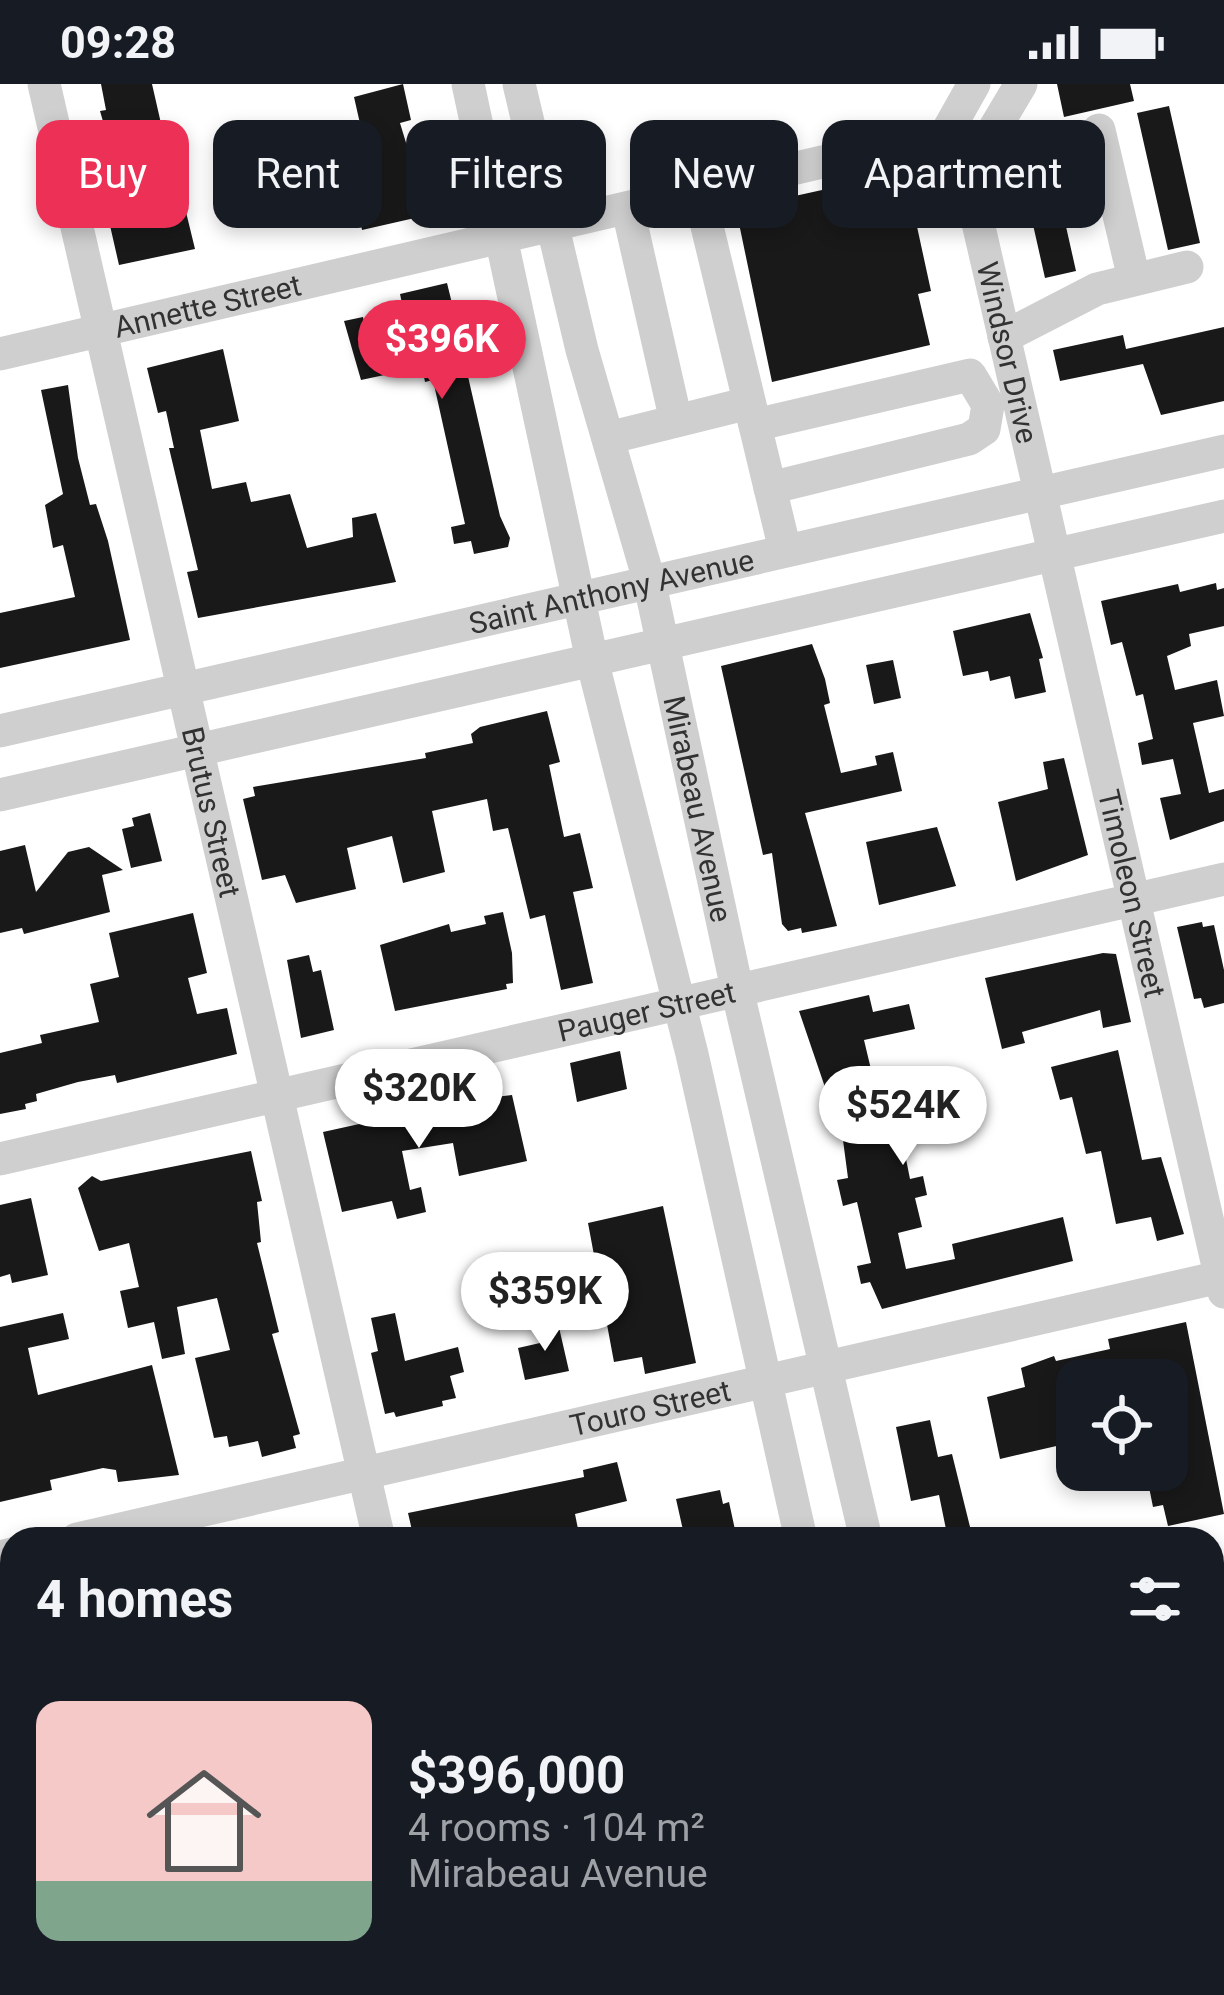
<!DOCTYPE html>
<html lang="en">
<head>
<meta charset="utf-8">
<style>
  body { margin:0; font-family:Roboto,sans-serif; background:#242831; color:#f1f3f6; height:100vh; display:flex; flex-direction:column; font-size:45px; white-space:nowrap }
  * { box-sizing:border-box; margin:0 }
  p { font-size:39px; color:#9ea1a6 }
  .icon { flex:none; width:66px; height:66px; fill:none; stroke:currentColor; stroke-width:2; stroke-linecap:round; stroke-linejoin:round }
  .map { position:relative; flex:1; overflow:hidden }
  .sheet { position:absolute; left:0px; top:1443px; width:1224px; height:468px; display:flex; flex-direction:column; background:#171b24; border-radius:36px 36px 0 0; box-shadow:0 6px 18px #0003 }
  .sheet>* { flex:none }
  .hud { position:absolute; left:36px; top:36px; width:1152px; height:108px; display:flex; gap:24px }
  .controls { position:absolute; left:1056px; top:1275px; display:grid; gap:24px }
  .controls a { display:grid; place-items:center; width:132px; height:132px; border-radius:24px; background:#171b24; box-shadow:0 6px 18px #0003; font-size:60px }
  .price { position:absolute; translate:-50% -102px; padding:0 27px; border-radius:42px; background:#fff; color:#222; font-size:39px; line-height:78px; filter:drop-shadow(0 3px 6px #0008) }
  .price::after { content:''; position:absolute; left:50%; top:72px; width:36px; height:27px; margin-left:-18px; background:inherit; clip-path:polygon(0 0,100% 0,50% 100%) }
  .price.selected { background:#ed3055; color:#fff }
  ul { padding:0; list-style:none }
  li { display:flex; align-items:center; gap:36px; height:300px; padding:0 36px }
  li+li { border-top:3px solid #363941 }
  li span { display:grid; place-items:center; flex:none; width:336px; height:240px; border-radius:24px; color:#555 }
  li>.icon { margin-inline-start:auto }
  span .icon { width:144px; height:144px; fill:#fffc; stroke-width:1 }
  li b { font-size:51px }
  h2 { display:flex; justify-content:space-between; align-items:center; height:144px; padding:0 36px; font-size:51px }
  .chip { padding:0 42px; border-radius:24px; background:#171b24; box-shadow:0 6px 18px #0003; font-size:42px; line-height:108px }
  .chip.selected { background:#ed3055; color:#fff }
  .status { display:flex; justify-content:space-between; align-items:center; height:84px; padding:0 60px; background:#171b24; direction:ltr }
  .status svg { height:33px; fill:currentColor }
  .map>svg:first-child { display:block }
</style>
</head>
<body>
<div class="status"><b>09:28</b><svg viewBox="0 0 49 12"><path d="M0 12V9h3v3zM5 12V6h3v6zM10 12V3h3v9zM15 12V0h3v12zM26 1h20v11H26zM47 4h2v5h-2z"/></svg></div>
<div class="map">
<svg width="1224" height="1911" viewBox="0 0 1224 1911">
  <rect width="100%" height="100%" fill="#fff"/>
  <!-- building -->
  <path fill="#191919" d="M 101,0 L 152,0 L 165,57 L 178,54 L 184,80 L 155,87 L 164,133 L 186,128 L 195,165 L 119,181 L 106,124 L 127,120 L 100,27 L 106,26 Z
    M 403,0 L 411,36 L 400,39 L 428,131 L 362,146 L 360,134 L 302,143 L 295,109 L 288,110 L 277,53 L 302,48 L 303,56 L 361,44 L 354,13 Z
    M 1057,0 L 1130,0 L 1134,17 L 1064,33 Z
    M 1169,22 L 1200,159 L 1168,166 L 1137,29 Z
    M 1045,49 L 1076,187 L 1045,194 L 1014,56 Z
    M 890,91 L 896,119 L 911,115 L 931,207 L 918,210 L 930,261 L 772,298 L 736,125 Z
    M 447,199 L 461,256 L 465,254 L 470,273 L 464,275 L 500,432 L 510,454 L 508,463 L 474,470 L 471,457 L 454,460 L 451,443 L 465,440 L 433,296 L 425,298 L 422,283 L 361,296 L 344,237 L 363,233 L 370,261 L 409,253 L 400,210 Z
    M 1224,243 L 1224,317 L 1161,331 L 1143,280 L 1060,297 L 1053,266 L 1123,251 L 1126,265 Z
    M 223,265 L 239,337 L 200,346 L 212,405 L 246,398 L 251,418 L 290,410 L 307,464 L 353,453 L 352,434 L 376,429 L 396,498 L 198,534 L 187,488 L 198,486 L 169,364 L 174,364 L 166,327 L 158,329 L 147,284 Z
    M 68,301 L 78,374 L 90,421 L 96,420 L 108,457 L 130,556 L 0,584 L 0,529 L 75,513 L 63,461 L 53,464 L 45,421 L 63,410 L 41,306 Z
    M 1216,499 L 1217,506 L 1224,504 L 1224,542 L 1189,550 L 1191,562 L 1167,572 L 1175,606 L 1217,596 L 1224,632 L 1193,639 L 1209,709 L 1224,705 L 1224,737 L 1170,756 L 1160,714 L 1181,710 L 1173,675 L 1142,681 L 1138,659 L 1153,655 L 1143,610 L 1136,612 L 1122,558 L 1111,561 L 1101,517 L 1178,500 L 1180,508 Z
    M 1030,529 L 1043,574 L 1039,575 L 1046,608 L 1015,615 L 1010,592 L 990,597 L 988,587 L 963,592 L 953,547 Z
    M 812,560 L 825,595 L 830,619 L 824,621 L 841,689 L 877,681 L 875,672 L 893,668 L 902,707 L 805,729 L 837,842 L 802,849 L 801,844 L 788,847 L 782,840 L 772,769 L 763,771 L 721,582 Z
    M 893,576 L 901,614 L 874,620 L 866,581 Z
    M 547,627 L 560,678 L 549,681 L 564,753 L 580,749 L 593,804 L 573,808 L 593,899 L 561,906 L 545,831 L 530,835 L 508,744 L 493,747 L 487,715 L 432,727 L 445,788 L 403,799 L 392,752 L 347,764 L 356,805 L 296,819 L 285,791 L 262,796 L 243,715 L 255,712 L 253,703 L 426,674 L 425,669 L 473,659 L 471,650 L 480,643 Z
    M 1064,674 L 1088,771 L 1016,797 L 998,718 L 1048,705 L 1043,678 Z
    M 150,729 L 162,777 L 131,784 L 122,745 L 134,742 L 132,734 Z
    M 937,743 L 956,802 L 879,821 L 866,758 Z
    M 25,761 L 36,808 L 68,768 L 89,763 L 123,786 L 102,791 L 110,828 L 24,850 L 22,844 L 0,849 L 0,767 Z
    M 503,828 L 512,869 L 513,899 L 506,900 L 507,905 L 395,927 L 380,861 L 449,840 L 451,848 L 486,840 L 484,832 Z
    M 193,829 L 207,889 L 188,894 L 197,930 L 227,924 L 237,970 L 117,999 L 115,991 L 78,998 L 36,1010 L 37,1017 L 25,1020 L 26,1025 L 0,1030 L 0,969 L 42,959 L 40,951 L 99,938 L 90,900 L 119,893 L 109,849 Z
    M 1202,838 L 1203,843 L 1214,841 L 1224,886 L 1224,919 L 1204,924 L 1201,914 L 1194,915 L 1177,843 Z
    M 1103,869 L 1116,870 L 1131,938 L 1103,944 L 1100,926 L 1022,948 L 1025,959 L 1002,965 L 985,894 Z
    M 309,871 L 313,888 L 321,886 L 334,946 L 301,954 L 287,876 Z
    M 869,911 L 873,928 L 909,920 L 915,945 L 864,956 L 879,1019 L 925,1009 L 930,1033 L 914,1037 L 918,1057 L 903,1060 L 910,1095 L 923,1092 L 927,1111 L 915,1114 L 922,1143 L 898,1149 L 906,1185 L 955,1175 L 952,1160 L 1063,1133 L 1073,1177 L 882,1225 L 870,1198 L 861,1200 L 857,1182 L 871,1179 L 857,1118 L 843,1122 L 837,1096 L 848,1094 L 843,1056 L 799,927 Z
    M 1118,966 L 1142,1076 L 1161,1073 L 1184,1150 L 1157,1157 L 1151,1133 L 1116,1140 L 1101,1067 L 1086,1070 L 1072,1013 L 1060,1016 L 1051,983 Z
    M 620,967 L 627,1005 L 577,1018 L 570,979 Z
    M 512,1011 L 527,1077 L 459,1092 L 453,1059 L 402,1067 L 410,1106 L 421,1103 L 426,1128 L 397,1135 L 392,1117 L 342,1128 L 323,1048 L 441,1022 L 443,1033 L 482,1024 L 479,1015 Z
    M 251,1067 L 262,1117 L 257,1118 L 261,1158 L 257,1159 L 279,1248 L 272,1250 L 300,1350 L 293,1352 L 296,1364 L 262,1373 L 258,1357 L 229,1363 L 227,1352 L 214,1354 L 195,1274 L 230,1266 L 217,1214 L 177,1223 L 185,1270 L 162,1275 L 154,1238 L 128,1244 L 120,1207 L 139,1203 L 129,1159 L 99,1167 L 78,1104 L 92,1092 L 101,1097 Z
    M 31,1114 L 48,1191 L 12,1199 L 10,1190 L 0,1193 L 0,1121 Z
    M 663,1122 L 696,1279 L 645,1290 L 642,1273 L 614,1278 L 588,1139 Z
    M 63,1229 L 69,1255 L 28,1264 L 38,1311 L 152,1281 L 179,1391 L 118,1398 L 116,1386 L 103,1384 L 50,1396 L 52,1406 L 0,1418 L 0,1243 Z
    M 395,1229 L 405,1277 L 458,1263 L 464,1288 L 450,1292 L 456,1314 L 442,1317 L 443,1322 L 396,1333 L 394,1328 L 385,1330 L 371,1269 L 378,1267 L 371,1234 Z
    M 1186,1238 L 1224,1430 L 1168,1442 L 1163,1421 L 1153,1423 L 1149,1403 L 1130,1407 L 1125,1386 L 1167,1386 L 1167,1296 L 1077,1296 L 1077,1314 L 1065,1317 L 1074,1358 L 1000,1375 L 987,1313 L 1025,1303 L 1021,1284 L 1054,1272 L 1056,1277 L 1110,1265 L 1108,1255 Z
    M 558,1239 L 569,1287 L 525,1296 L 518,1264 L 540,1259 L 537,1244 Z
    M 930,1336 L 938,1373 L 952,1370 L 973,1455 L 948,1455 L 939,1411 L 911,1417 L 896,1343 Z
    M 617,1378 L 627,1417 L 575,1430 L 580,1455 L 552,1455 L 551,1448 L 517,1455 L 414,1455 L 408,1429 L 584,1393 L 583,1386 Z
    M 720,1406 L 723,1420 L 729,1418 L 737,1455 L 685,1455 L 676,1415 Z"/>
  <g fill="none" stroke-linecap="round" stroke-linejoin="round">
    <!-- minor -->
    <g stroke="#cfcfcf" stroke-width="33">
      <path id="s1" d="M 44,0 L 379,1455"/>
      <path d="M 468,0 L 592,576 L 692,970 L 801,1455"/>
      <path id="s2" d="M 519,0 L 582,266 L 649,496 L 737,905 L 866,1455"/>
      <path id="s3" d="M 1021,0 L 967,91 L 1224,1208"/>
      <path d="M 1099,46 L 1134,195"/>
      <path d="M 938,64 L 974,0"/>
      <path d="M 699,109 L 785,466"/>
      <path d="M 628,126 L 676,337"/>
      <path d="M 1004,253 L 1097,205 L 1187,183"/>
      <path id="s4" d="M 0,270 L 895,61 L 938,64 L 967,91"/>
      <path d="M 755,341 L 970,291 L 988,321 L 984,345 L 969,355 L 770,404"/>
      <path d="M 608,354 L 749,319"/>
      <path id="s5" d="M 0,647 L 1224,367"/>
      <path d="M 0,711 L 1224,432"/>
      <path id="s6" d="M 0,1075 L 1224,795"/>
      <path id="s7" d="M 77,1455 L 1224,1192"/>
      <path d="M 0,1473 L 12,1470"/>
      <path d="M 1212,1591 L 1224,1589"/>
      <path d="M 0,1593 L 12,1646"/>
      <path d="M 0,1870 L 12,1867"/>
      <path d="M 70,1899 L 73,1911"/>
      <path d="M 481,1899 L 484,1911"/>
      <path d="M 903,1899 L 906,1911"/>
      <path d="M 964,1899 L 967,1911"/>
    </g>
  </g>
  <g text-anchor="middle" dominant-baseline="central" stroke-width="12" stroke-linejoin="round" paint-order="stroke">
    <!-- street labels -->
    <g font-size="30" fill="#323232" stroke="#fff">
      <text stroke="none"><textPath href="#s4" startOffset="213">Annette Street</textPath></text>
      <text stroke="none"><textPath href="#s3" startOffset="288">Windsor Drive</textPath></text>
      <text stroke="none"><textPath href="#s5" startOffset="627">Saint Anthony Avenue</textPath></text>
      <text stroke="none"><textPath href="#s2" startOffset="747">Mirabeau Avenue</textPath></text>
      <text stroke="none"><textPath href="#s1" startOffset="747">Brutus Street</textPath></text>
      <text stroke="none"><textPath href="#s3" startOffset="843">Timoleon Street</textPath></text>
      <text stroke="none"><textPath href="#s6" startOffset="663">Pauger Street</textPath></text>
      <text stroke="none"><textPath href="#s7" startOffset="588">Touro Street</textPath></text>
    </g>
  </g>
</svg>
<div class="controls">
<a><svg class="icon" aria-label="locate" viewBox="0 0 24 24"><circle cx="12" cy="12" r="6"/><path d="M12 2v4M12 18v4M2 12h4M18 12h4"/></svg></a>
</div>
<b class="price selected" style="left:442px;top:318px">$396K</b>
<b class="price" style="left:419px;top:1067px">$320K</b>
<b class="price" style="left:903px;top:1084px">$524K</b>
<b class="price" style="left:545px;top:1270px">$359K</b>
<div class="hud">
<a class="chip selected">Buy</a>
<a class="chip">Rent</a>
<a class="chip">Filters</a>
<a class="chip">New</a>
<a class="chip">Apartment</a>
</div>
<section class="sheet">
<h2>4 homes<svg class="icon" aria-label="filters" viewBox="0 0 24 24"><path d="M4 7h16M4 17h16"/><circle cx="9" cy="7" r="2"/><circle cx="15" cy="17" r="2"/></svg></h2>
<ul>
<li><span style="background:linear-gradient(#f6c9c9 75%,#7fa58c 0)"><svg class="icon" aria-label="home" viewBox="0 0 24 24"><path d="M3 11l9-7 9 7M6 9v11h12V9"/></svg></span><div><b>$396,000</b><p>4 rooms · 104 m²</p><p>Mirabeau Avenue</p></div></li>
</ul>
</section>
</div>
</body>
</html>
